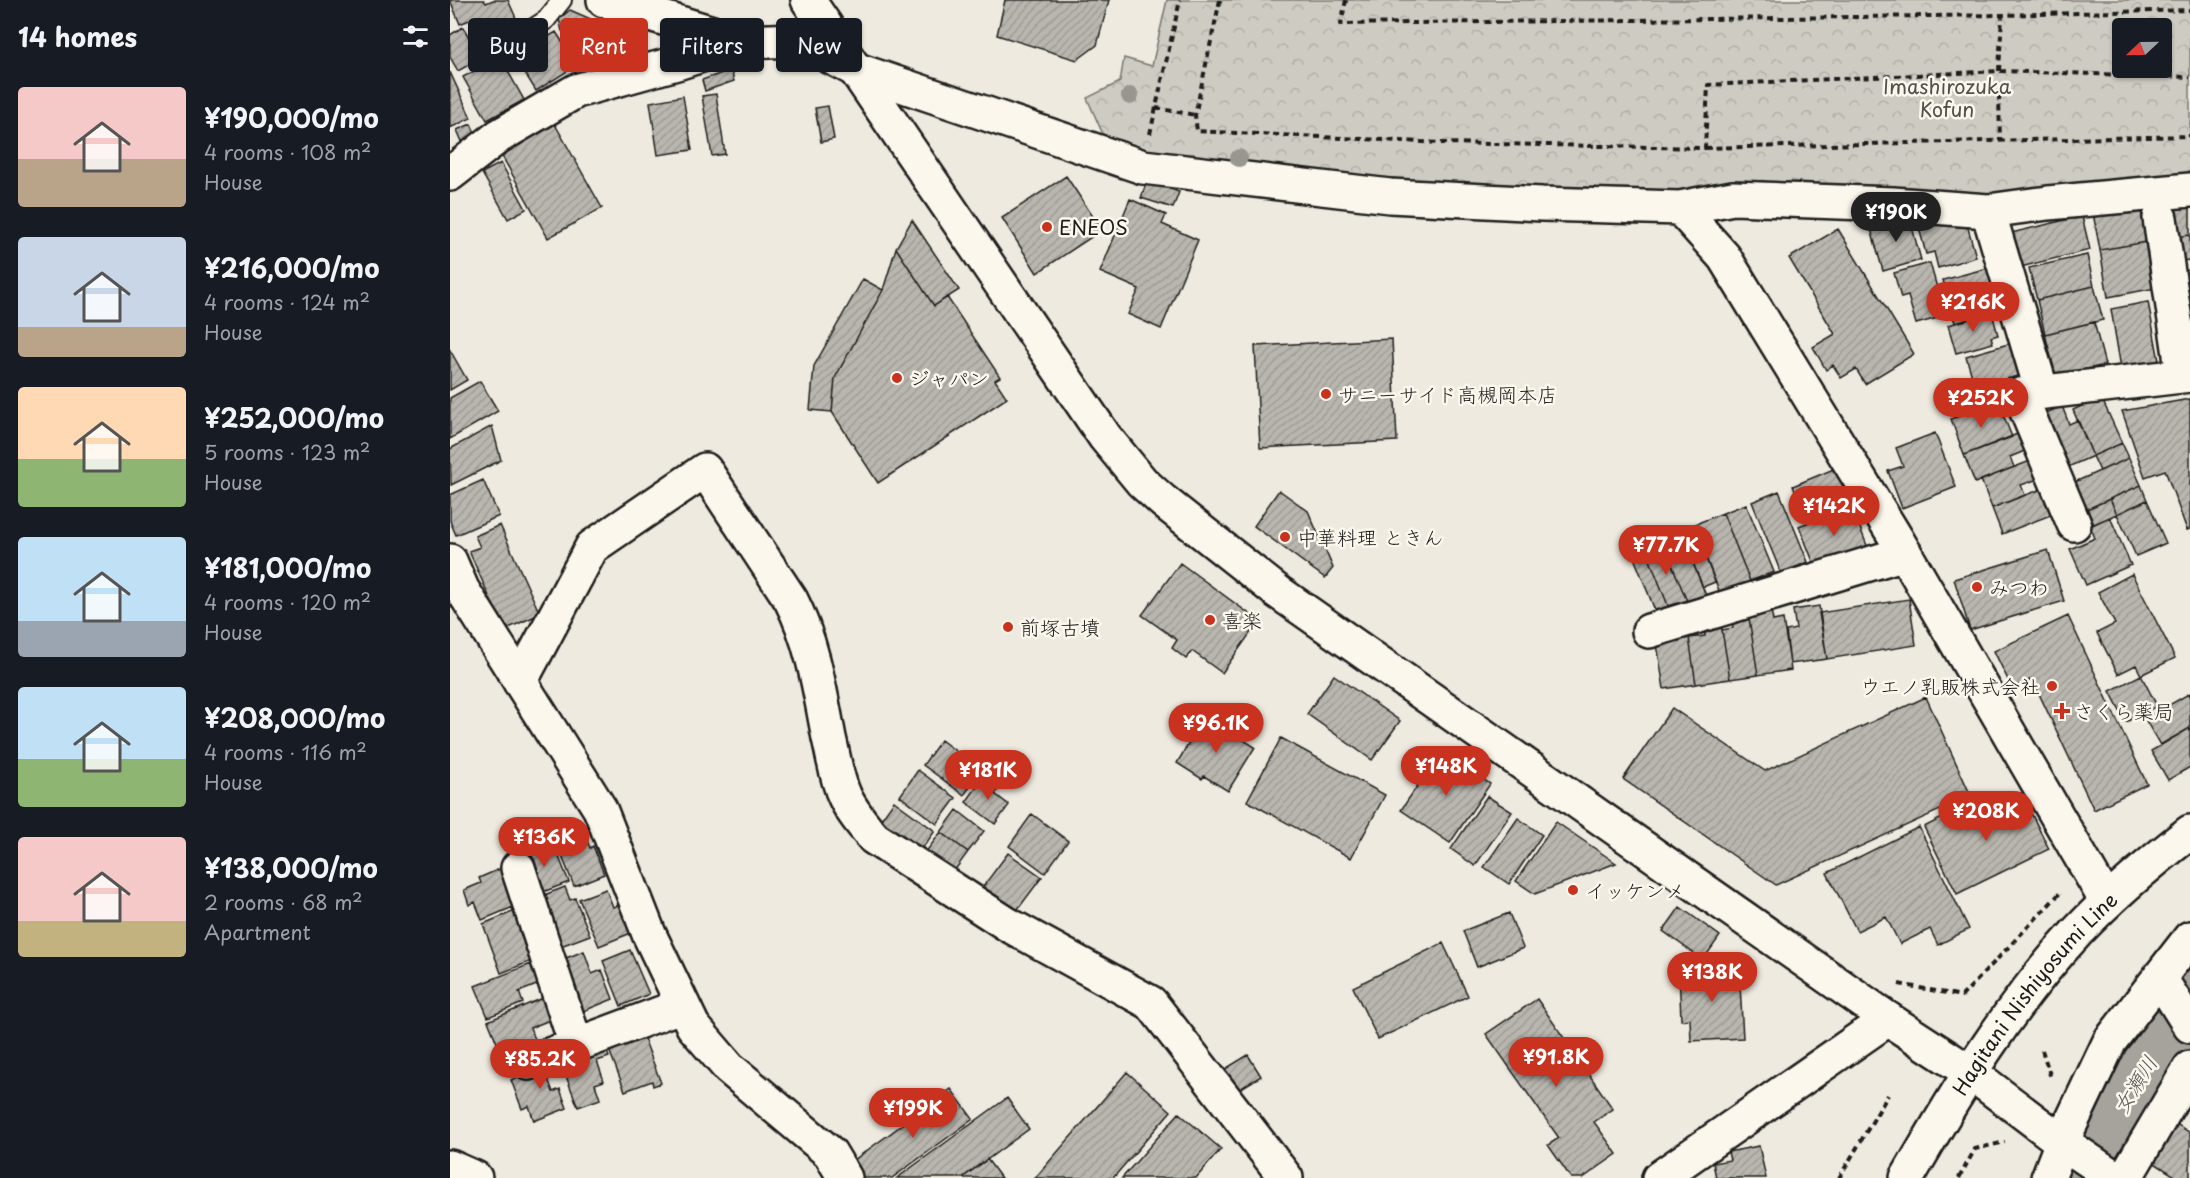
<!DOCTYPE html>
<html lang="en">
<head>
<meta charset="utf-8">
<style>
  body { margin:0; font-family:"Playpen Sans","Klee One",sans-serif; background:#242831; color:#f1f3f6; height:100vh; display:flex; flex-direction:column; font-size:22px; white-space:nowrap }
  * { box-sizing:border-box; margin:0 }
  p { font-size:20px; color:#9ea1a6 }
  .icon { flex:none; width:33px; height:33px; fill:none; stroke:currentColor; stroke-width:2; stroke-linecap:round; stroke-linejoin:round }
  .map { position:relative; flex:1; overflow:hidden }
  .panel { display:flex; flex-direction:column; background:#171b24; width:450px }
  .panel>* { flex:none }
  .top-card { position:absolute; left:18px; top:18px; width:570px; height:54px; display:flex; gap:12px }
  .needle { width:39px; rotate:248deg }
  .controls { position:absolute; left:1662px; top:18px; display:grid; gap:12px }
  .controls a { display:grid; place-items:center; width:60px; height:60px; border-radius:6px; background:#171b24; box-shadow:0 2px 4px #0004; font-size:30px }
  .price { position:absolute; translate:-50% -51px; padding:0 14px; border-radius:21px; background:#c8321e; color:#fff; font-size:20px; line-height:39px; filter:drop-shadow(0 2px 3px #0008) }
  .price::after { content:''; position:absolute; left:50%; top:36px; width:18px; height:14px; margin-left:-9px; background:inherit; clip-path:polygon(0 0,100% 0,50% 100%) }
  .price.on { background:#222; color:#fff }
  ul { padding:0; list-style:none }
  li { display:flex; align-items:center; gap:18px; height:150px; padding:0 18px }
  li span { display:grid; place-items:center; flex:none; width:168px; height:120px; border-radius:6px; color:#555 }
  li>.icon { margin-inline-start:auto }
  span .icon { width:72px; height:72px; fill:#fffc; stroke-width:1 }
  li b { font-size:26px }
  h2 { display:flex; justify-content:space-between; align-items:center; height:72px; padding:0 18px; font-size:26px }
  .pill { padding:0 21px; border-radius:6px; background:#171b24; box-shadow:0 2px 4px #0004; font-size:21px; line-height:54px }
  .pill.on { background:#c8321e; color:#fff }
  main { display:flex; flex:1; min-height:0 }
  .map>svg:first-child { display:block }
</style>
</head>
<body>
<main>
<section class="panel">
<h2>14 homes<svg class="icon" aria-label="filters" viewBox="0 0 24 24"><path d="M4 7h16M4 17h16"/><circle cx="9" cy="7" r="2"/><circle cx="15" cy="17" r="2"/></svg></h2>
<ul>
<li><span style="background:linear-gradient(#f6c9c9 60%,#b9a48a 0)"><svg class="icon" aria-label="home" viewBox="0 0 24 24"><path d="M3 11l9-7 9 7M6 9v11h12V9"/></svg></span><div><b>¥190,000/mo</b><p>4 rooms · 108 m²</p><p>House</p></div></li>
<li><span style="background:linear-gradient(#c9d6e8 75%,#b9a48a 0)"><svg class="icon" aria-label="home" viewBox="0 0 24 24"><path d="M3 11l9-7 9 7M6 9v11h12V9"/></svg></span><div><b>¥216,000/mo</b><p>4 rooms · 124 m²</p><p>House</p></div></li>
<li><span style="background:linear-gradient(#ffd9b3 60%,#8fb573 0)"><svg class="icon" aria-label="home" viewBox="0 0 24 24"><path d="M3 11l9-7 9 7M6 9v11h12V9"/></svg></span><div><b>¥252,000/mo</b><p>5 rooms · 123 m²</p><p>House</p></div></li>
<li><span style="background:linear-gradient(#bfe0f5 70%,#9aa5b1 0)"><svg class="icon" aria-label="home" viewBox="0 0 24 24"><path d="M3 11l9-7 9 7M6 9v11h12V9"/></svg></span><div><b>¥181,000/mo</b><p>4 rooms · 120 m²</p><p>House</p></div></li>
<li><span style="background:linear-gradient(#bfe0f5 60%,#8fb573 0)"><svg class="icon" aria-label="home" viewBox="0 0 24 24"><path d="M3 11l9-7 9 7M6 9v11h12V9"/></svg></span><div><b>¥208,000/mo</b><p>4 rooms · 116 m²</p><p>House</p></div></li>
<li><span style="background:linear-gradient(#f6c9c9 70%,#c2b280 0)"><svg class="icon" aria-label="home" viewBox="0 0 24 24"><path d="M3 11l9-7 9 7M6 9v11h12V9"/></svg></span><div><b>¥138,000/mo</b><p>2 rooms · 68 m²</p><p>Apartment</p></div></li>
</ul>
</section>
<div class="map">
<svg width="1740" height="1178" viewBox="0 0 1740 1178">
  <defs>
    <pattern id="park-crowns" width="20" height="18" patternUnits="userSpaceOnUse" patternTransform="scale(1.5)"><rect width="20" height="18" fill="#ceccc2"/><path d="M2 6a3 3 0 1 1 6 0M12 15a3 3 0 1 1 6 0" fill="none" stroke="#b0afa6"/></pattern>
    <pattern id="building-hatch" width="6" height="6" patternUnits="userSpaceOnUse" patternTransform="scale(1.5)"><rect width="6" height="6" fill="#b9b6af"/><path d="M-1 1l2-2M0 6l6-6M5 7l2-2" fill="none" stroke="#9e9c96"/></pattern>
  </defs>
  <rect width="100%" height="100%" fill="#eeeadf"/>
  <filter id="ink" filterUnits="userSpaceOnUse"><feTurbulence type="fractalNoise" baseFrequency=".0167" numOctaves="2"/><feDisplacementMap in="SourceGraphic" scale="12" xChannelSelector="R" yChannelSelector="G"/><feConvolveMatrix kernelMatrix="1 2 1 2 8 2 1 2 1" color-interpolation-filters="sRGB"/></filter>
  <g filter="url(#ink)">
    <!-- park -->
    <path fill="url(#park-crowns)" stroke="#75746f" stroke-width="1.5" fill-rule="evenodd" d="M 717,0 L 1740,0 L 1740,183 L 1550,196 L 1107,191 L 914,176 L 709,155 L 656,141 L 637,98 L 670,82 L 674,58 L 702,66 ZM 1672,28 L 1712,28 L 1712,68 L 1672,68 Z"/>
    <g fill="none" stroke-linecap="round" stroke-linejoin="round">
      <!-- river -->
      <path stroke="#a6a39d" stroke-width="63" d="M 1632,1178 L 1657,1128 L 1740,992"/>
    </g>
    <!-- building -->
    <path fill="url(#building-hatch)" stroke="#1c1c1c" stroke-width="1.5" d="M 0,0 L 34,0 L 36,3 L 43,0 L 58,0 L 66,18 L 30,33 L 24,18 L 10,24 Z
      M 555,0 L 659,0 L 647,45 L 627,60 L 547,35 Z
      M 120,10 L 159,27 L 133,53 L 112,31 L 109,19 Z
      M 13,27 L 31,58 L 8,71 L 0,57 L 0,35 Z
      M 169,28 L 196,43 L 184,54 L 182,52 L 168,65 L 161,58 L 148,69 L 138,57 Z
      M 106,32 L 127,65 L 86,91 L 65,57 Z
      M 50,57 L 74,100 L 37,120 L 13,77 Z
      M 281,70 L 284,81 L 255,91 L 252,80 Z
      M 0,72 L 21,118 L 0,128 Z
      M 266,94 L 275,154 L 262,156 L 252,96 Z
      M 233,96 L 242,150 L 208,155 L 200,102 Z
      M 378,106 L 384,139 L 371,142 L 365,108 Z
      M 102,119 L 152,208 L 98,238 L 48,149 Z
      M 21,124 L 28,139 L 14,146 L 7,130 Z
      M 51,163 L 76,209 L 58,219 L 32,173 Z
      M 616,176 L 652,230 L 587,273 L 552,218 Z
      M 697,181 L 729,192 L 723,208 L 691,198 Z
      M 1740,197 L 1740,235 L 1726,237 L 1721,199 Z
      M 680,199 L 716,215 L 712,224 L 748,240 L 711,329 L 678,314 L 689,289 L 650,272 Z
      M 1689,200 L 1697,242 L 1650,250 L 1642,208 Z
      M 1459,216 L 1471,260 L 1433,271 L 1420,226 Z
      M 1632,216 L 1640,250 L 1570,267 L 1561,233 Z
      M 1491,217 L 1515,217 L 1526,257 L 1488,268 L 1484,252 L 1476,254 L 1468,224 Z
      M 462,220 L 509,290 L 484,306 L 446,248 Z
      M 1388,229 L 1464,354 L 1415,384 L 1406,369 L 1391,378 L 1383,365 L 1376,370 L 1363,347 L 1385,334 L 1339,258 Z
      M 1740,235 L 1740,260 L 1729,261 L 1726,237 Z
      M 1697,242 L 1706,288 L 1658,297 L 1650,250 Z
      M 446,248 L 484,306 L 497,297 L 550,377 L 545,380 L 557,398 L 428,483 L 382,412 L 385,378 L 433,290 Z
      M 1637,255 L 1644,286 L 1587,300 L 1579,268 Z
      M 1480,263 L 1495,316 L 1466,324 L 1458,296 L 1451,298 L 1444,273 Z
      M 1538,268 L 1549,311 L 1505,323 L 1493,280 Z
      M 1740,270 L 1740,297 L 1735,298 L 1732,271 Z
      M 413,279 L 433,290 L 385,378 L 382,412 L 360,410 L 364,366 Z
      M 1644,286 L 1653,320 L 1595,334 L 1587,300 Z
      M 1698,302 L 1709,361 L 1671,368 L 1661,309 Z
      M 1542,313 L 1548,335 L 1541,337 L 1543,343 L 1506,353 L 1498,325 Z
      M 1644,322 L 1655,365 L 1606,376 L 1595,334 Z
      M 942,339 L 947,441 L 810,448 L 805,346 Z
      M 1562,343 L 1571,375 L 1549,381 L 1552,390 L 1535,394 L 1530,379 L 1523,380 L 1516,356 Z
      M 0,350 L 17,380 L 0,390 Z
      M 30,381 L 48,411 L 0,439 L 0,398 Z
      M 1651,397 L 1672,443 L 1643,456 L 1623,410 Z
      M 1740,399 L 1740,529 L 1737,530 L 1715,470 L 1695,477 L 1672,411 Z
      M 1612,406 L 1619,424 L 1628,420 L 1643,456 L 1618,467 L 1594,414 Z
      M 1550,407 L 1562,437 L 1514,455 L 1501,419 L 1529,408 L 1532,414 Z
      M 42,426 L 51,460 L 1,485 L 0,449 Z
      M 1485,433 L 1506,487 L 1452,508 L 1438,471 L 1453,466 L 1446,448 Z
      M 1570,433 L 1577,450 L 1560,457 L 1564,467 L 1525,483 L 1514,455 Z
      M 1672,443 L 1679,458 L 1650,471 L 1643,456 Z
      M 1679,458 L 1691,485 L 1637,509 L 1625,482 Z
      M 1583,460 L 1591,478 L 1571,485 L 1575,495 L 1542,508 L 1531,480 Z
      M 1386,468 L 1401,505 L 1358,522 L 1343,486 Z
      M 33,480 L 49,516 L 6,535 L 0,521 L 0,495 Z
      M 1691,485 L 1697,500 L 1667,514 L 1660,499 Z
      M 1597,487 L 1608,512 L 1552,534 L 1542,508 Z
      M 829,490 L 858,511 L 883,568 L 875,578 L 804,526 Z
      M 1329,491 L 1358,562 L 1331,573 L 1302,502 Z
      M 1660,499 L 1667,514 L 1644,524 L 1637,509 Z
      M 1697,500 L 1716,543 L 1686,556 L 1667,514 Z
      M 1296,504 L 1324,572 L 1300,581 L 1273,513 Z
      M 1401,505 L 1418,548 L 1366,569 L 1349,526 Z
      M 1273,513 L 1300,581 L 1270,593 L 1243,525 Z
      M 1660,517 L 1681,565 L 1636,585 L 1620,549 L 1645,538 L 1640,526 Z
      M 50,525 L 90,614 L 54,630 L 19,551 L 30,547 L 25,536 Z
      M 1243,525 L 1265,582 L 1253,587 L 1230,531 Z
      M 1230,531 L 1257,598 L 1239,606 L 1211,538 Z
      M 1211,538 L 1239,606 L 1221,613 L 1194,545 Z
      M 1194,545 L 1221,613 L 1208,618 L 1181,550 Z
      M 1598,550 L 1614,601 L 1520,630 L 1504,579 Z
      M 730,563 L 809,621 L 772,673 L 742,651 L 736,659 L 722,648 L 727,640 L 692,615 Z
      M 1682,574 L 1725,658 L 1691,675 L 1686,665 L 1668,674 L 1647,633 L 1665,624 L 1648,592 Z
      M 1459,599 L 1466,645 L 1377,659 L 1369,613 Z
      M 1369,606 L 1377,659 L 1340,664 L 1336,631 L 1346,629 L 1343,610 Z
      M 1321,609 L 1323,621 L 1333,619 L 1341,670 L 1308,675 L 1298,612 Z
      M 1298,612 L 1308,675 L 1280,679 L 1272,630 L 1283,628 L 1281,614 Z
      M 1618,616 L 1697,784 L 1644,810 L 1582,679 L 1562,688 L 1544,651 Z
      M 1271,624 L 1280,679 L 1246,684 L 1239,638 L 1255,636 L 1254,627 Z
      M 1239,638 L 1246,684 L 1214,689 L 1207,644 Z
      M 884,675 L 950,721 L 922,760 L 857,714 Z
      M 1691,675 L 1707,706 L 1676,722 L 1660,691 Z
      M 1740,693 L 1740,728 L 1710,745 L 1695,719 Z
      M 1476,697 L 1521,796 L 1326,885 L 1173,779 L 1222,708 L 1315,771 Z
      M 755,716 L 805,747 L 778,791 L 754,776 L 752,779 L 727,763 Z
      M 1740,728 L 1740,767 L 1718,780 L 1701,751 Z
      M 831,738 L 935,795 L 901,858 L 797,801 Z
      M 491,740 L 532,771 L 514,795 L 473,765 Z
      M 991,751 L 1040,784 L 1000,843 L 951,810 Z
      M 468,770 L 506,798 L 487,824 L 450,796 Z
      M 534,777 L 549,788 L 545,794 L 559,805 L 545,824 L 516,802 Z
      M 1571,793 L 1599,849 L 1507,894 L 1474,827 L 1510,809 L 1516,820 Z
      M 1037,796 L 1062,812 L 1025,866 L 1001,849 Z
      M 444,801 L 485,831 L 466,857 L 426,826 Z
      M 507,810 L 534,831 L 518,852 L 491,832 Z
      M 582,814 L 618,841 L 595,873 L 559,846 Z
      M 1068,818 L 1092,835 L 1059,884 L 1034,867 Z
      M 1106,822 L 1166,863 L 1085,894 L 1066,881 Z
      M 1469,827 L 1519,929 L 1488,945 L 1480,929 L 1450,944 L 1436,917 L 1407,931 L 1377,873 Z
      M 132,828 L 140,848 L 143,846 L 154,874 L 124,886 L 105,839 Z
      M 491,832 L 518,852 L 502,874 L 475,853 Z
      M 102,840 L 119,882 L 85,895 L 68,854 Z
      M 558,853 L 592,877 L 565,913 L 532,888 Z
      M 52,868 L 68,905 L 32,920 L 25,902 L 19,905 L 14,890 L 31,883 L 29,878 Z
      M 115,887 L 120,900 L 125,898 L 140,935 L 108,947 L 89,897 Z
      M 156,889 L 163,907 L 169,905 L 181,933 L 149,946 L 129,899 Z
      M 1230,907 L 1270,936 L 1253,960 L 1213,931 Z
      M 65,911 L 84,960 L 51,973 L 33,924 Z
      M 1059,913 L 1073,948 L 1027,967 L 1013,931 Z
      M 993,943 L 1018,996 L 928,1039 L 903,987 Z
      M 180,950 L 199,994 L 171,1006 L 153,961 Z
      M 134,951 L 142,974 L 152,970 L 163,999 L 131,1012 L 111,960 Z
      M 81,964 L 89,984 L 69,992 L 73,1003 L 38,1017 L 25,986 Z
      M 1289,967 L 1293,1038 L 1241,1041 L 1240,1019 L 1231,1020 L 1229,970 Z
      M 93,998 L 102,1019 L 80,1028 L 86,1041 L 52,1055 L 38,1021 Z
      M 1087,999 L 1163,1109 L 1144,1122 L 1167,1154 L 1133,1178 L 1121,1178 L 1098,1145 L 1109,1138 L 1036,1034 Z
      M 192,1033 L 211,1083 L 203,1086 L 202,1081 L 175,1091 L 156,1042 Z
      M 153,1041 L 159,1057 L 147,1061 L 154,1081 L 145,1084 L 150,1099 L 128,1107 L 111,1063 Z
      M 105,1055 L 112,1074 L 98,1079 L 103,1092 L 110,1089 L 117,1108 L 84,1121 L 79,1106 L 72,1109 L 61,1080 L 73,1075 Z
      M 798,1055 L 811,1076 L 785,1092 L 772,1071 Z
      M 677,1072 L 721,1111 L 663,1178 L 585,1178 Z
      M 501,1089 L 523,1119 L 442,1178 L 411,1178 L 400,1163 Z
      M 557,1098 L 579,1129 L 512,1178 L 447,1178 Z
      M 729,1113 L 771,1149 L 746,1178 L 672,1178 Z
      M 1719,1119 L 1740,1133 L 1740,1178 L 1728,1178 L 1695,1157 Z
      M 1309,1146 L 1316,1178 L 1266,1178 L 1263,1163 L 1280,1160 L 1278,1152 Z
      M 537,1159 L 551,1178 L 512,1178 Z"/>
    <g fill="none" stroke-linecap="round" stroke-linejoin="round">
      <!-- lane casing -->
      <g stroke="#1c1c1c" stroke-width="22">
        <path id="lane" d="M 50,50 L 96,20 L 112,0"/>
      </g>
      <!-- street casing -->
      <g stroke="#1c1c1c" stroke-width="38">
        <path id="street" d="M 154,0 L 292,42 L 348,40 L 404,69 L 693,167 L 940,196 L 1092,204 L 1230,208 L 1283,198 L 1443,204 L 1538,211 L 1598,203 L 1740,190
          M 0,174 L 49,136 L 126,91 L 230,62 L 292,42
          M 1230,208 L 1274,257 L 1446,538 L 1657,902
          M 1538,211 L 1592,392
          M 1710,218 L 1733,375
          M 1624,524 L 1570,395 L 1740,375
          M 0,561 L 12,589 L 150,809 L 199,934 L 243,1026 L 279,1068 L 380,1153 L 395,1178
          M 1199,631 L 1455,553
          M 70,682 L 142,547 L 255,470 L 341,600 C 363,643 370,691 379,738 C 384,758 386,778 395,797 C 402,812 413,825 424,838 L 557,924 L 701,1003 L 836,1178
          M 68,868 L 126,1045
          M 1710,978 L 1740,1026
          M 78,1063 L 233,1005
          M 1598,1178 L 1612,1142 L 1660,1041 L 1740,938
          M 1675,1178 L 1740,1068"/>
      </g>
      <!-- secondary casing -->
      <g stroke="#1c1c1c" stroke-width="38">
        <g id="secondary">
          <path d="M 358,0 L 655,437 L 692,482 L 713,501 L 828,592 L 1438,1019 L 1521,1073 L 1612,1142 L 1665,1178"/>
          <path d="M 0,1167 L 25,1178"/>
          <path d="M 1209,1178 L 1438,1019"/>
          <path id="s1" d="M 1457,1178 C 1507,1091 1559,1005 1628,931 C 1662,895 1700,863 1740,832"/>
        </g>
      </g>
      <!-- path -->
      <path stroke="#1c1c1c" stroke-width="4" stroke-dasharray="6 4.5" stroke-linecap="butt" d="M 770,0 L 745,115 L 747,131 L 993,143 L 1255,148 L 1258,85 L 1549,71 L 1740,77
        M 896,0 L 891,24 L 1552,15 L 1740,10
        M 1549,71 L 1552,15
        M 1549,95 L 1550,141
        M 706,108 L 745,115
        M 700,134 L 730,0
        M 1255,148 L 1740,136
        M 1449,984 L 1512,996 L 1611,892
        M 1592,1050 L 1601,1078
        M 1389,1178 L 1438,1095
        M 1509,1178 L 1525,1149 L 1555,1142"/>
      <!-- lane -->
      <use href="#lane" stroke="#fbf7ec" stroke-width="18"/>
      <!-- street -->
      <use href="#street" stroke="#fbf7ec" stroke-width="33"/>
      <!-- secondary -->
      <use href="#secondary" stroke="#fbf7ec" stroke-width="33"/>
    </g>
    <!-- trees -->
    <g fill="#98968f">
      <circle cx="680" cy="96" r="9"/>
      <circle cx="789" cy="158" r="9"/>
    </g>
  </g>
  <!-- markers -->
  <g fill="#c8321e" stroke="#fbf7ec" stroke-width="2">
    <circle cx="597" cy="227" r="6"/>
    <circle cx="447" cy="378" r="6"/>
    <circle cx="876" cy="394" r="6"/>
    <circle cx="835" cy="537" r="6"/>
    <circle cx="1527" cy="587" r="6"/>
    <circle cx="760" cy="620" r="6"/>
    <circle cx="558" cy="627" r="6"/>
    <circle cx="1602" cy="686" r="6"/>
    <path d="M1609 702h6v6h6v6h-6v6h-6v-6h-6v-6h6z"/>
    <circle cx="1123" cy="890" r="6"/>
  </g>
  <g text-anchor="middle" dominant-baseline="central" stroke-width="5" stroke-linejoin="round" paint-order="stroke">
    <!-- park labels -->
    <g font-size="20" fill="#51514e" stroke="#fbf7ec">
      <text x="1497" y="86">Imashirozuka<tspan x="1497" dy="23">Kofun</tspan></text>
    </g>
    <!-- poi labels -->
    <g font-size="20" fill="#1c1c1c" stroke="#fbf7ec" text-anchor="start">
      <text x="609" y="227">ENEOS</text>
      <text x="459" y="378">ジャパン</text>
      <text x="888" y="394">サニーサイド高槻岡本店</text>
      <text x="847" y="537">中華料理 ときん</text>
      <text x="1539" y="587">みつわ</text>
      <text x="772" y="620">喜楽</text>
      <text x="570" y="627">前塚古墳</text>
      <text x="1590" y="686" text-anchor="end">ウエノ乳販株式会社</text>
      <text x="1624" y="711">さくら薬局</text>
      <text x="1135" y="890">イッケンメ</text>
    </g>
    <!-- street labels -->
    <g font-size="20" fill="#1c1c1c" stroke="#fbf7ec">
      <text stroke="none"><textPath href="#s1" startOffset="225">Hagitani Nishiyosumi Line</textPath></text>
    </g>
    <!-- water labels -->
    <g font-size="21" font-style="italic" fill="#5a5956" stroke="#fbf7ec">
      <text transform="translate(1684 1084) rotate(-58)">女瀬川</text>
    </g>
  </g>
</svg>
<div class="controls">
<a><svg class="needle" viewBox="-14 -14 28 28"><path d="M0-13l5 13h-10z" fill="#e53935"/><path d="M0 13l5-13h-10z" fill="#9ea1a6"/></svg></a>
</div>
<b class="price on" style="left:1446px;top:243px">¥190K</b>
<b class="price" style="left:1523px;top:333px">¥216K</b>
<b class="price" style="left:1531px;top:429px">¥252K</b>
<b class="price" style="left:1384px;top:537px">¥142K</b>
<b class="price" style="left:1216px;top:576px">¥77.7K</b>
<b class="price" style="left:766px;top:754px">¥96.1K</b>
<b class="price" style="left:996px;top:797px">¥148K</b>
<b class="price" style="left:538px;top:801px">¥181K</b>
<b class="price" style="left:1536px;top:842px">¥208K</b>
<b class="price" style="left:94px;top:868px">¥136K</b>
<b class="price" style="left:1262px;top:1003px">¥138K</b>
<b class="price" style="left:1106px;top:1088px">¥91.8K</b>
<b class="price" style="left:90px;top:1090px">¥85.2K</b>
<b class="price" style="left:463px;top:1139px">¥199K</b>
<div class="top-card">
<a class="pill">Buy</a>
<a class="pill on">Rent</a>
<a class="pill">Filters</a>
<a class="pill">New</a>
</div>
</div>
</main>
</body>
</html>
